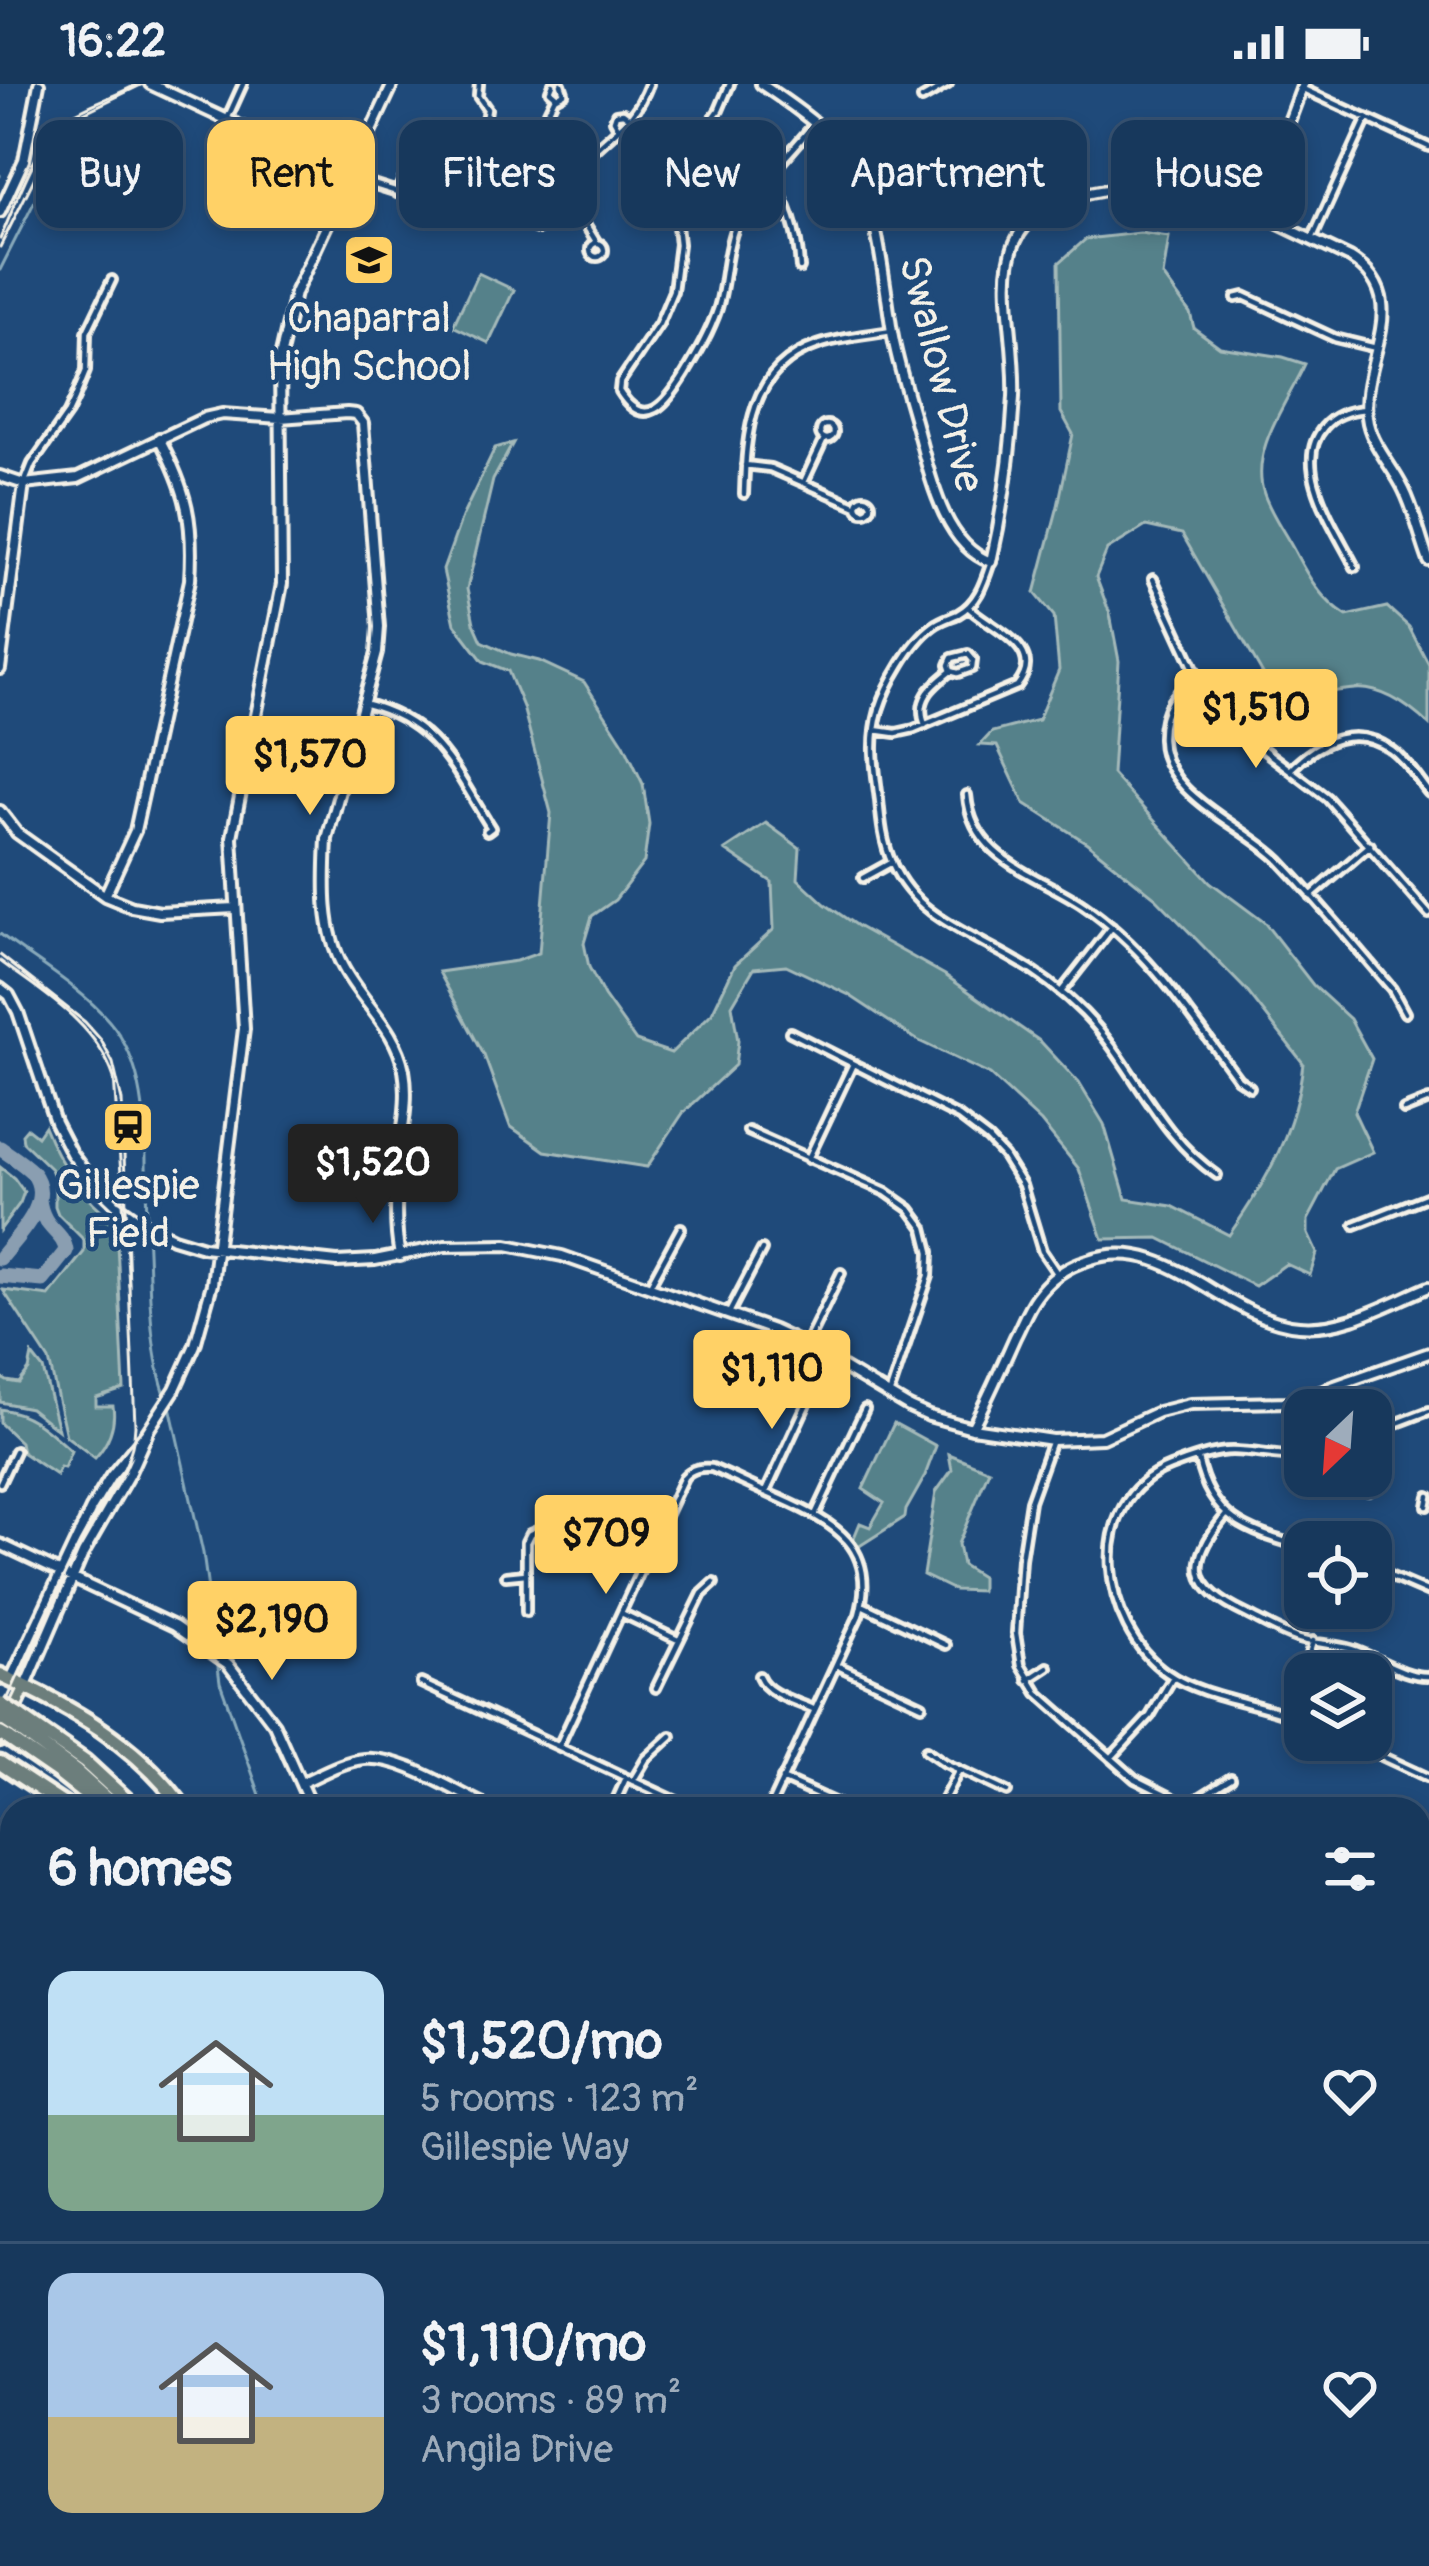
<!DOCTYPE html>
<html lang="en">
<head>
<meta charset="utf-8">
<style>
  body { margin:0; font-family:Pangolin,sans-serif; background:#203f62; color:#f1f3f6; height:100vh; display:flex; flex-direction:column; font-size:45px; white-space:nowrap }
  * { box-sizing:border-box; margin:0 }
  p { font-size:39px; color:#9eacbb }
  .icon { flex:none; width:66px; height:66px; fill:none; stroke:currentColor; stroke-width:2; stroke-linecap:round; stroke-linejoin:round }
  .map { position:relative; flex:1; overflow:hidden }
  .side { position:absolute; left:0px; top:1713px; width:1431px; height:771px; display:flex; flex-direction:column; background:#17385c; border-radius:36px 36px 0 0; box-shadow:0 6px 18px #0003,0 0 0 3px #365272 }
  .side>* { flex:none }
  .top-card { position:absolute; left:36px; top:36px; width:1359px; height:108px; display:flex; gap:24px }
  .needle { width:78px; rotate:205deg }
  .controls { position:absolute; left:1284px; top:1305px; display:grid; gap:24px }
  .controls a { display:grid; place-items:center; width:108px; height:108px; border-radius:24px; background:#17385c; box-shadow:0 6px 18px #0003,0 0 0 3px #365272; font-size:60px }
  .price { position:absolute; translate:-50% -102px; padding:0 27px; border-radius:12px; background:#ffd166; color:#111; font-size:39px; line-height:78px; filter:drop-shadow(0 3px 6px #0008) }
  .price::after { content:''; position:absolute; left:50%; top:72px; width:36px; height:27px; margin-left:-18px; background:inherit; clip-path:polygon(0 0,100% 0,50% 100%) }
  .price.selected { background:#222; color:#fff }
  ul { padding:0; list-style:none }
  li { display:flex; align-items:center; gap:36px; height:300px; padding:0 48px }
  li+li { border-top:3px solid #365272 }
  li span { display:grid; place-items:center; flex:none; width:336px; height:240px; border-radius:24px; color:#555 }
  li>.icon { margin-inline-start:auto }
  span .icon { width:144px; height:144px; fill:#fffc; stroke-width:1 }
  li b { font-size:51px }
  h2 { display:flex; justify-content:space-between; align-items:center; height:144px; padding:0 48px; font-size:51px }
  .tag { padding:0 42px; border-radius:24px; background:#17385c; box-shadow:0 6px 18px #0003,0 0 0 3px #365272; font-size:42px; line-height:108px }
  .tag.selected { background:#ffd166; color:#111 }
  .status { display:flex; justify-content:space-between; align-items:center; height:84px; padding:0 60px; background:#17385c; direction:ltr }
  .status svg { height:33px; fill:currentColor }
  .map>svg:first-child { display:block }
</style>
</head>
<body>
<div class="status"><b>16:22</b><svg viewBox="0 0 49 12"><path d="M0 12V9h3v3zM5 12V6h3v6zM10 12V3h3v9zM15 12V0h3v12zM26 1h20v11H26zM47 4h2v5h-2z"/></svg></div>
<div class="map">
<svg width="1429" height="2482" viewBox="0 0 1429 2482">
  <rect width="100%" height="100%" fill="#1f4a7a"/>
  <filter id="ink" filterUnits="userSpaceOnUse"><feTurbulence type="fractalNoise" baseFrequency=".00833" numOctaves="2"/><feDisplacementMap in="SourceGraphic" scale="24" xChannelSelector="R" yChannelSelector="G"/><feConvolveMatrix kernelMatrix="1 2 1 2 8 2 1 2 1" color-interpolation-filters="sRGB"/></filter>
  <g filter="url(#ink)">
    <!-- grass -->
    <path fill="#54818a" stroke="#a4b9b9" stroke-width="3" d="M 1140,149 L 1169,153 L 1163,192 L 1190,229 L 1194,244 L 1220,263 L 1283,273 L 1305,280 C 1288,318 1249,366 1264,410 C 1271,430 1285,449 1295,468 C 1308,493 1322,517 1347,532 L 1387,523 L 1409,543 L 1429,581 L 1429,641 C 1410,623 1383,603 1355,605 C 1322,607 1304,618 1272,606 L 1182,450 L 1146,442 L 1107,466 L 1096,493 L 1110,530 L 1119,577 L 1112,690 L 1210,798 L 1264,838 L 1313,901 L 1350,935 L 1372,975 L 1354,1028 L 1373,1068 L 1335,1085 L 1308,1136 L 1308,1150 L 1317,1169 L 1310,1191 L 1286,1180 L 1255,1202 L 1159,1154 L 1103,1155 L 1079,1085 L 1041,1038 L 990,991 L 917,956 L 849,911 L 786,881 L 754,884 L 732,921 L 738,957 L 735,981 L 683,1029 L 647,1083 L 545,1067 L 510,1042 L 484,971 L 439,888 L 516,877 L 539,869 L 551,729 L 523,623 L 508,587 L 483,577 L 455,540 L 443,486 L 462,433 L 495,364 L 513,359 L 493,396 L 467,505 L 474,539 L 482,557 L 511,570 L 539,577 L 584,598 L 624,660 L 643,700 L 649,740 L 644,778 L 615,816 L 592,832 L 584,859 L 589,883 L 604,912 L 636,957 L 671,969 L 712,929 L 735,881 L 774,845 L 772,798 L 725,766 L 766,739 L 800,764 L 798,795 L 825,820 L 857,842 L 945,891 L 1041,958 L 1079,999 L 1104,1040 L 1126,1115 L 1172,1122 L 1229,1151 C 1267,1097 1296,1046 1303,979 L 1246,906 L 1156,814 L 1087,759 L 1024,719 L 997,662 L 980,661 L 992,648 L 1038,636 L 1059,586 L 1054,532 L 1035,509 L 1058,422 L 1073,350 L 1061,328 L 1059,179 L 1086,155 Z
      M 478,189 L 514,206 L 489,259 L 453,242 Z
      M 44,1042 C 58,1078 83,1115 116,1138 L 124,1305 L 96,1314 L 96,1322 L 113,1322 C 116,1341 108,1360 95,1374 L 66,1352 L 49,1276 L 3,1206 L 49,1212 L 84,1168 L 84,1156 L 58,1130 L 55,1122 L 55,1095 L 51,1085 L 23,1058 L 22,1050 L 27,1044 L 37,1052 Z
      M 0,1083 L 14,1094 L 24,1108 L 20,1119 L 0,1146 Z
      M 32,1271 L 43,1285 L 58,1346 L 30,1324 L 0,1318 L 0,1293 L 7,1297 L 19,1299 L 29,1286 Z
      M 0,1325 C 31,1329 48,1347 71,1367 L 64,1384 L 60,1383 L 56,1391 L 22,1368 L 20,1358 L 0,1339 Z
      M 894,1339 L 936,1362 L 924,1394 L 906,1426 L 905,1433 L 858,1463 L 853,1456 L 860,1439 L 870,1443 L 884,1419 L 863,1405 Z
      M 949,1370 L 989,1386 L 958,1460 L 962,1481 L 981,1493 L 981,1507 L 954,1506 L 923,1491 L 936,1408 L 952,1386 Z"/>
    <g fill="none" stroke-linecap="round" stroke-linejoin="round">
      <!-- stream -->
      <path stroke="#88a9ba" stroke-width="3" d="M 0,91 L 0,92
        M 0,186 L 54,79 L 62,57
        M 0,850 C 36,878 79,902 109,937 C 154,989 144,1071 147,1135
        M 147,1145 C 150,1197 148,1264 166,1313
        M 170,1322 L 203,1469 L 216,1565
        M 217,1575 L 220,1598 L 265,1725
        M 713,2472 L 723,2482"/>
      <!-- taxiway -->
      <path stroke="#8a9eb1" stroke-width="15" d="M 0,1064 C 10,1071 23,1079 32,1088 C 56,1117 17,1152 0,1174
        M 0,1192 L 43,1196 L 66,1167 C 64,1147 42,1146 39,1115"/>
      <!-- street casing -->
      <g stroke="#f4f1e8" stroke-width="14">
        <path id="street" d="M 479,0 L 478,12 L 487,25 L 483,50
          M 553,0 L 550,7 L 557,13 L 564,9 L 561,0
          M 730,0 L 719,26 L 688,69 L 677,91 L 675,123 L 679,160 L 673,207 L 659,240 L 620,298 L 619,307 C 645,349 667,319 685,290 C 697,270 710,248 718,224 C 726,198 725,168 735,143 C 749,109 791,69 814,40
          M 1301,4 L 1429,63
          M 922,15 L 948,0
          M 228,33 L 243,0
          M 619,45 L 614,36 L 616,30 L 623,29 L 631,35
          M512 76a12 12 0 1 1 24 0a12 12 0 1 1-24 0Z
          M 530,65 L 555,13
          M 413,67 L 420,71 L 415,78 L 408,73 Z
          M 416,67 L 424,50 L 437,56
          M 533,84 L 574,110 L 579,117 L 584,138 L 597,159
          M 453,89 L 487,106
          M 350,93 L 423,116 C 431,115 436,115 442,109 C 460,91 457,49 491,51 C 503,52 509,58 516,66
          M 770,94 C 790,121 798,151 800,184
          M 489,105 L 495,109 L 490,115 L 485,110 Z
          M 565,106 C 574,93 583,78 594,67 C 621,41 635,36 649,0
          M 397,109 L 411,78
          M 539,132 L 553,99
          M532 139a6 6 0 1 1 12 0a6 6 0 1 1-12 0Z
          M 1312,155 L 1367,34
          M590 166a7 7 0 1 1 14 0a7 7 0 1 1-14 0Z
          M 1236,214 L 1244,212 L 1335,254 L 1376,264
          M820 348a7 7 0 1 1 14 0a7 7 0 1 1-14 0Z
          M 745,381 L 770,384 L 857,422
          M 804,398 L 824,355
          M 24,400 L 32,380 L 68,329 L 75,314 L 86,287 L 87,248 L 112,196
          M 744,410 C 746,349 749,284 818,261 C 841,253 868,251 892,247
          M857 421a7 7 0 1 1 14 0a7 7 0 1 1-14 0Z
          M 991,478 C 984,499 978,519 958,530 C 949,534 941,536 933,542 C 911,558 887,600 879,626 C 870,658 875,684 879,716 C 881,738 883,759 892,779 C 915,831 966,848 1011,874 C 1038,889 1063,908 1084,929 C 1134,980 1157,1051 1217,1091
          M 1355,483 C 1336,445 1290,381 1324,343 C 1335,330 1350,326 1366,325
          M 1153,495 L 1197,591 L 1219,623 L 1256,660 L 1327,714 L 1429,830
          M 1197,591 C 1176,608 1162,623 1162,653 C 1161,712 1245,741 1280,777 C 1319,818 1355,862 1392,905 L 1405,929
          M 363,619 C 438,638 453,684 491,744 L 487,747
          M 925,641 C 915,615 932,602 951,587 L 958,589 L 972,584 L 973,576 L 968,570 L 952,574 L 949,581 L 951,587
          M 875,646 L 896,649 L 914,645 L 1017,602 C 1048,564 991,545 968,523
          M 1290,686 C 1318,658 1354,639 1392,666 C 1407,677 1418,695 1429,709
          M 967,711 C 972,776 1037,790 1083,821 C 1149,866 1191,932 1238,995 L 1250,1003
          M 863,794 L 892,778
          M 1311,812 L 1370,761
          M 1061,908 L 1112,843
          M 790,948 L 959,1033 L 988,1055 L 1004,1072 L 1022,1101 L 1042,1167 L 1057,1189
          M 1404,1026 L 1429,1016
          M 748,1047 L 886,1108 L 910,1125 L 924,1144 L 930,1168 L 929,1192 L 889,1311
          M 808,1075 L 852,982
          M 1355,1141 L 1429,1112
          M 649,1203 L 681,1144
          M 729,1229 L 762,1166
          M 807,1259 L 841,1189
          M 1304,1314 L 1308,1326
          M 1371,1349 L 1429,1327
          M 1052,1356 L 1030,1417 L 1021,1475 L 1016,1549 L 1021,1581 L 1038,1609 L 1135,1695 L 1183,1719 L 1190,1720 L 1231,1694
          M 1305,1372 C 1280,1374 1257,1367 1232,1367 C 1212,1367 1188,1376 1170,1383 C 1082,1417 1101,1543 1167,1589 C 1202,1614 1264,1619 1305,1637
          M 1198,1375 C 1211,1437 1249,1447 1305,1464
          M 1333,1392 L 1339,1398 L 1369,1407
          M 0,1399 L 15,1367
          M 766,1408 L 814,1304
          M 1427,1422 L 1429,1412
          M 815,1431 L 865,1325
          M 1226,1431 C 1187,1479 1189,1503 1246,1530 C 1262,1538 1279,1548 1296,1554 C 1313,1560 1333,1560 1351,1565 C 1376,1572 1402,1593 1429,1592
          M 1338,1458 L 1345,1440
          M 1371,1484 L 1429,1509
          M 506,1492 L 526,1490
          M 864,1522 L 946,1561
          M 526,1528 L 526,1458 L 530,1450 L 537,1447 L 595,1455 L 645,1477
          M 621,1529 L 678,1556
          M 836,1581 L 922,1621
          M 1303,1591 L 1313,1557
          M 759,1592 C 767,1611 796,1617 813,1625
          M 1028,1596 L 1048,1583
          M 421,1599 L 694,1725
          M 656,1604 L 702,1510 L 714,1499
          M 1347,1656 L 1429,1694
          M 559,1662 L 684,1393 C 692,1384 701,1383 712,1384 C 735,1394 758,1405 781,1415 C 835,1439 878,1463 859,1531 L 769,1725
          M 926,1666 L 945,1679 L 1007,1708
          M 1111,1674 L 1150,1632 L 1173,1593
          M 782,1695 L 849,1725
          M 633,1697 L 646,1675 L 671,1652
          M 612,1725 L 626,1694
          M 939,1725 L 958,1688
          M 1064,1725 L 1067,1719
          M 0,1766 L 12,1771
          M 1419,1813 L 1429,1817
          M 1419,1925 L 1429,1930
          M 1419,1996 L 1429,1975
          M 840,2475 L 850,2482
          M 258,2482 L 262,2472"/>
      </g>
      <!-- secondary casing -->
      <g stroke="#f4f1e8" stroke-width="16">
        <path id="secondary" d="M 150,0 L 350,93
          M 761,0 C 794,22 837,51 856,86 C 877,123 885,204 892,248 C 897,278 907,308 915,337 C 928,382 941,461 991,478 C 1003,425 1011,367 1014,313 C 1018,219 967,130 1100,107 C 1121,104 1142,99 1164,99 C 1207,99 1244,119 1274,78 L 1303,0
          M 1244,102 L 1253,122 L 1264,133 L 1350,174 C 1419,217 1355,280 1368,339 C 1374,364 1393,383 1404,406 C 1415,428 1420,454 1429,477
          M 0,128 L 24,76 L 39,0
          M 0,392 L 24,400 L 78,394 L 204,334 L 222,330 L 280,334 L 347,329 L 356,330 L 363,339 L 379,543 L 377,569 L 327,755 C 325,797 322,845 343,883 C 362,919 396,944 404,986 C 408,1008 405,1030 402,1051 C 398,1092 392,1131 400,1172
          M 0,585 L 24,400
          M 0,727 L 17,749 L 105,812 L 132,823 L 160,828 L 235,824
          M 105,812 L 135,747 L 190,496 C 194,437 187,407 159,354
          M 0,904 L 9,911 L 18,928 L 55,1038 L 71,1069 L 92,1097 L 116,1120 L 141,1138 L 173,1154 L 203,1163 L 337,1178 L 375,1176 L 445,1162 L 507,1161 L 562,1172 L 773,1246 L 805,1261 L 909,1323 L 929,1332 L 972,1344 L 1052,1356 L 1102,1354 L 1158,1328 L 1190,1320 L 1289,1318 L 1429,1269
          M 972,1344 C 988,1314 1001,1284 1015,1253 C 1022,1240 1027,1225 1036,1213 C 1049,1195 1067,1182 1088,1176 C 1169,1148 1222,1235 1299,1242 C 1345,1246 1388,1220 1429,1203
          M 0,1460 L 174,1542 L 228,1580 L 274,1640 L 312,1725
          M 11,1595 L 91,1425 L 111,1392 L 147,1348 L 175,1305 L 195,1261 L 212,1200 L 244,945 L 232,753 L 282,500 L 280,274 L 295,209 L 393,0
          M 26,1602 L 83,1470 L 129,1390 L 147,1350
          M 301,1699 C 321,1690 343,1677 364,1675 C 400,1672 449,1704 481,1719 L 479,1725
          M 1419,1807 L 1429,1785
          M 38,2482 L 42,2472
          M 51,2482 L 55,2472"/>
      </g>
      <!-- primary casing -->
      <g stroke="#f4f1e8" stroke-width="18">
        <path id="primary" d="M 0,1657 L 26,1602
          M 0,2219 L 12,2224
          M 0,2233 L 12,2239
          M 514,2472 L 535,2482
          M 546,2472 L 568,2482
          M 1106,2482 L 1112,2472"/>
      </g>
      <!-- highway casing -->
      <g stroke="#f4f1e8" stroke-width="21">
        <path id="highway" d="M 0,1591 C 71,1623 138,1660 184,1725
          M 20,1633 L 85,1678 L 136,1725
          M 15,1643 L 75,1687 L 117,1725
          M 9,1655 L 57,1688 L 104,1725
          M 0,1679 L 70,1725
          M 1419,2231 L 1429,2212
          M 1419,2266 L 1429,2245
          M 1419,2385 L 1429,2357
          M 897,2472 L 912,2482
          M 955,2472 L 977,2482
          M 984,2472 L 1006,2482
          M 1004,2472 L 1029,2482
          M 1400,2472 L 1401,2482
          M 1200,2482 L 1224,2472
          M 1311,2482 L 1312,2472
          M 1319,2482 L 1324,2472
          M 1344,2482 L 1349,2472"/>
      </g>
      <!-- street -->
      <use href="#street" stroke="#1f4a7a" stroke-width="4.5"/>
      <!-- secondary -->
      <use href="#secondary" stroke="#1f4a7a" stroke-width="8"/>
      <!-- primary -->
      <use href="#primary" stroke="#6c7e7c" stroke-width="9"/>
      <!-- highway -->
      <use href="#highway" stroke="#6c7e7c" stroke-width="12"/>
      <!-- tram -->
      <path stroke="#f4f1e8" stroke-width="3" d="M 0,163 L 56,51 L 73,34 L 143,0
        M 0,871 L 85,938 L 101,956 L 113,979 L 122,1017 L 129,1201"/>
      <!-- rail -->
      <path stroke="#f4f1e8" stroke-width="3" d="M 0,155 C 17,118 36,56 69,33 C 90,19 115,13 137,0
        M 0,877 C 44,910 96,939 114,994 L 129,1201 L 135,1341 C 134,1386 100,1421 80,1459 C 52,1515 27,1574 0,1631"/>
      <!-- highway-bridge casing -->
      <g stroke="#f4f1e8" stroke-width="21" stroke-linecap="butt">
        <path id="highway-bridge" d="M 0,1620 L 20,1633
          M 0,1633 L 15,1643
          M 0,1650 L 9,1655
          M 1419,2326 L 1429,2305"/>
      </g>
      <!-- highway-bridge -->
      <use href="#highway-bridge" stroke="#6c7e7c" stroke-width="12"/>
    </g>
  </g>
  <!-- icons -->
  <defs>
    <g id="school-square" transform="scale(2.7)"><rect x="-9" y="-9" width="18" height="18" rx="4" fill="#ffd166" stroke="#1f4a7a"/><path d="M0-5L7-2L0 1L-7-2ZM-4 1L0 2.5L4 1V4Q0 6-4 4Z" fill="#111"/></g>
    <g id="station-square" transform="scale(2.7)"><rect x="-9" y="-9" width="18" height="18" rx="4" fill="#ffd166" stroke="#1f4a7a"/><path d="M-3-6H3Q5-6 5-4V2Q5 4 3 4L4.5 6H3L1.5 4h-3L-3 6H-4.5L-3 4Q-5 4-5 2V-4Q-5-6-3-6ZM-3.5-4v3h7v-3ZM-3.5 1v1.5H-2V1ZM2 1v1.5H3.5V1Z" fill="#111"/></g>
  </defs>
  <g fill-rule="evenodd">
    <use href="#school-square" x="369" y="176"/>
    <use href="#station-square" x="128" y="1043"/>
  </g>
  <g text-anchor="middle" dominant-baseline="central" stroke-width="9" stroke-linejoin="round" paint-order="stroke">
    <!-- poi labels -->
    <g font-size="42" fill="#f4f1e8" stroke="#1f4a7a">
      <text x="369" y="235">Chaparral<tspan x="369" dy="48">High School</tspan></text>
      <text x="128" y="1102">Gillespie<tspan x="128" dy="48">Field</tspan></text>
    </g>
    <!-- street labels -->
    <g font-size="42" fill="#f4f1e8" stroke="#1f4a7a">
      <text transform="translate(941 290) rotate(76)">Swallow Drive</text>
    </g>
  </g>
</svg>
<div class="controls">
<a><svg class="needle" viewBox="-14 -14 28 28"><path d="M0-13l5 13h-10z" fill="#e53935"/><path d="M0 13l5-13h-10z" fill="#9eacbb"/></svg></a>
<a><svg class="icon" aria-label="locate" viewBox="0 0 24 24"><circle cx="12" cy="12" r="6"/><path d="M12 2v4M12 18v4M2 12h4M18 12h4"/></svg></a>
<a><svg class="icon" aria-label="layers" viewBox="0 0 24 24"><path d="M12 4l9 5-9 5-9-5zM3 14l9 5 9-5"/></svg></a>
</div>
<b class="price" style="left:1256px;top:687px">$1,510</b>
<b class="price" style="left:310px;top:734px">$1,570</b>
<b class="price selected" style="left:373px;top:1142px">$1,520</b>
<b class="price" style="left:772px;top:1348px">$1,110</b>
<b class="price" style="left:606px;top:1513px">$709</b>
<b class="price" style="left:272px;top:1599px">$2,190</b>
<div class="top-card">
<a class="tag">Buy</a>
<a class="tag selected">Rent</a>
<a class="tag">Filters</a>
<a class="tag">New</a>
<a class="tag">Apartment</a>
<a class="tag">House</a>
</div>
<section class="side">
<h2>6 homes<svg class="icon" aria-label="filters" viewBox="0 0 24 24"><path d="M4 7h16M4 17h16"/><circle cx="9" cy="7" r="2"/><circle cx="15" cy="17" r="2"/></svg></h2>
<ul>
<li><span style="background:linear-gradient(#bfe0f5 60%,#7fa58c 0)"><svg class="icon" aria-label="home" viewBox="0 0 24 24"><path d="M3 11l9-7 9 7M6 9v11h12V9"/></svg></span><div><b>$1,520/mo</b><p>5 rooms · 123 m²</p><p>Gillespie Way</p></div><svg class="icon" aria-label="heart" viewBox="0 0 24 24"><path d="M12 20l-8-8c-3-5 5-10 8-4 3-6 11-1 8 4z"/></svg></li>
<li><span style="background:linear-gradient(#a9c7e8 60%,#c2b280 0)"><svg class="icon" aria-label="home" viewBox="0 0 24 24"><path d="M3 11l9-7 9 7M6 9v11h12V9"/></svg></span><div><b>$1,110/mo</b><p>3 rooms · 89 m²</p><p>Angila Drive</p></div><svg class="icon" aria-label="heart" viewBox="0 0 24 24"><path d="M12 20l-8-8c-3-5 5-10 8-4 3-6 11-1 8 4z"/></svg></li>
</ul>
</section>
</div>
</body>
</html>
